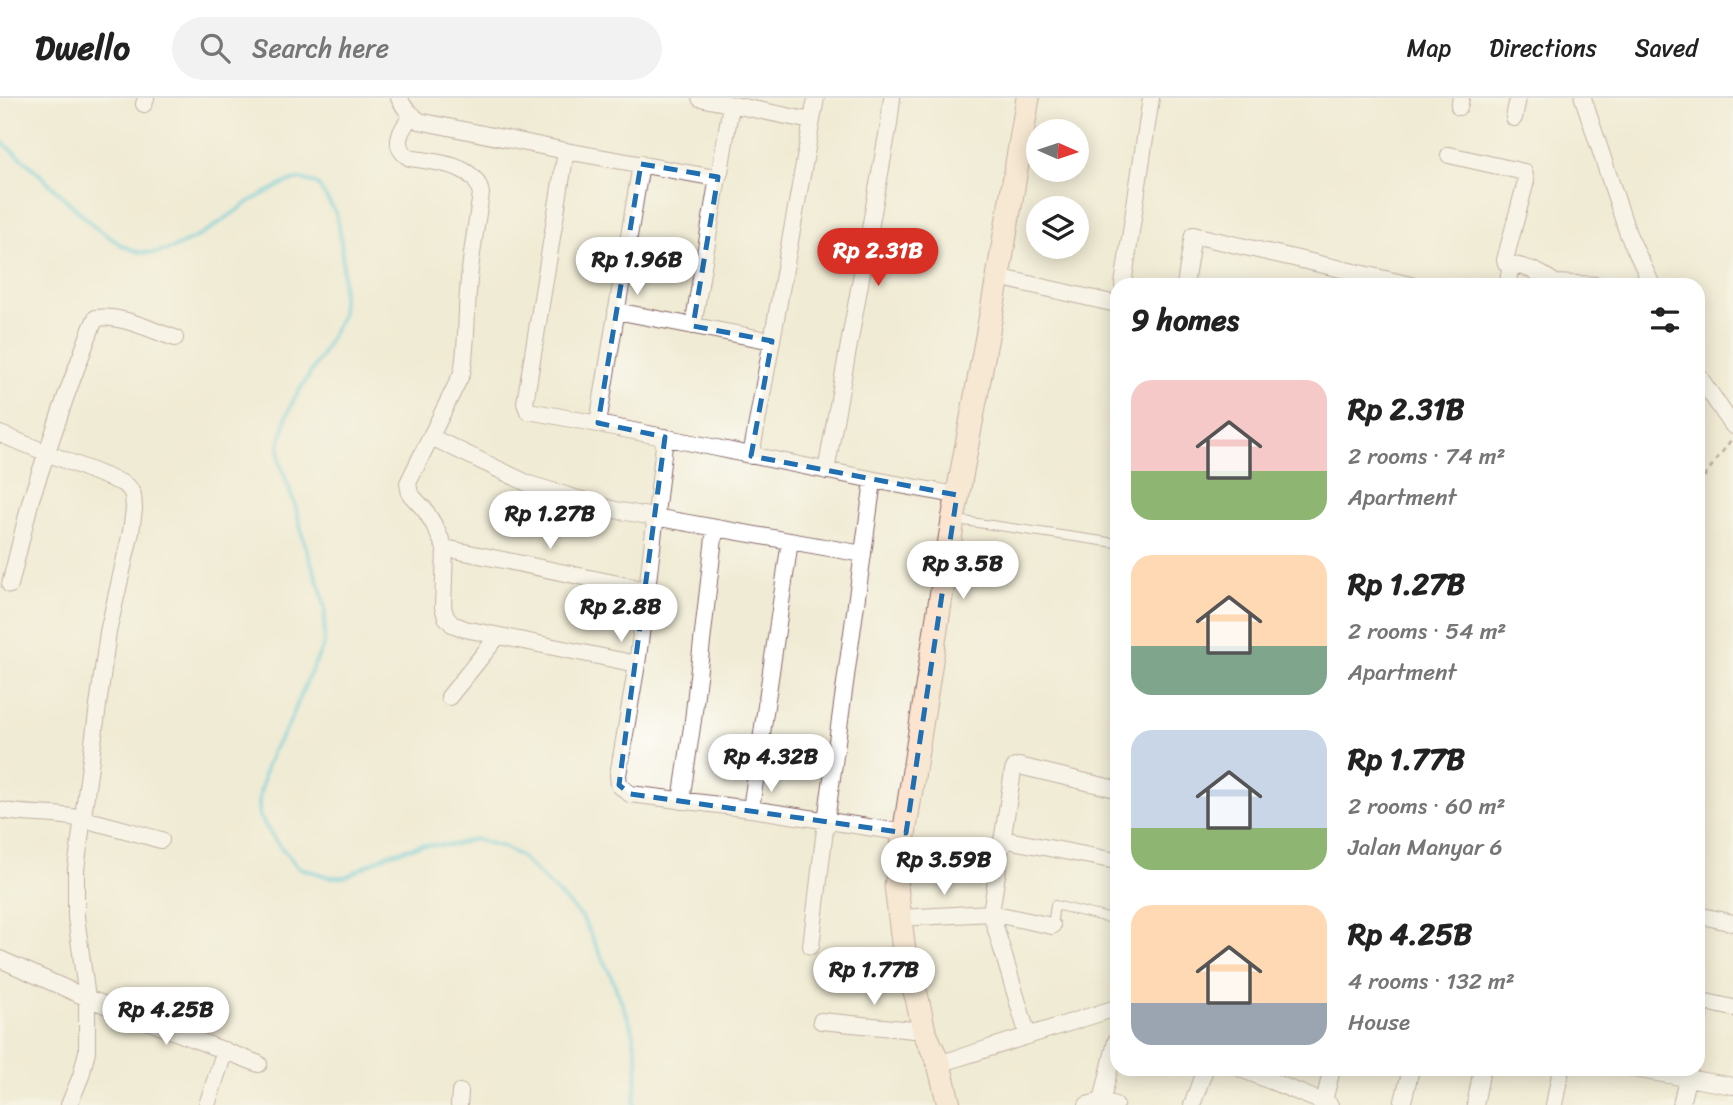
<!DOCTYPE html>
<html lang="en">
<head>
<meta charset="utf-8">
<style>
  body { margin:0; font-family:Sriracha,sans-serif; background:#f2f2f2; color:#222; height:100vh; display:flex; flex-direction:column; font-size:26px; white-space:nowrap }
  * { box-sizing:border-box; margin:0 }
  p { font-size:23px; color:#767676 }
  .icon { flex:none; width:38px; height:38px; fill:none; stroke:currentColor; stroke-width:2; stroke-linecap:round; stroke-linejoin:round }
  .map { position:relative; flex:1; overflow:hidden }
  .side { position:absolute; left:1110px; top:180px; width:595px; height:798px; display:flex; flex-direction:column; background:#fff; border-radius:21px; box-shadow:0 4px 18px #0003 }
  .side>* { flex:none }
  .needle { width:46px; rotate:93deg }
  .tools { position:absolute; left:1026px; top:21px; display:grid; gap:14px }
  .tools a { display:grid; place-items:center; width:63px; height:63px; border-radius:50%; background:#fff; box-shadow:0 4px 18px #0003; font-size:35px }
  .price { position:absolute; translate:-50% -60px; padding:0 16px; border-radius:24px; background:#fff; color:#222; font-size:23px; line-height:46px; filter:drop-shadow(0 2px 4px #0008) }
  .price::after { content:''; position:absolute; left:50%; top:42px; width:21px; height:16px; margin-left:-10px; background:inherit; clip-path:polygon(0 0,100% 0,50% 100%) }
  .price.selected { background:#d93025; color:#fff }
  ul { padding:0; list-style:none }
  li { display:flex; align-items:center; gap:21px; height:175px; padding:0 21px }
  li span { display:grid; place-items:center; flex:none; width:196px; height:140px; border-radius:21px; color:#555 }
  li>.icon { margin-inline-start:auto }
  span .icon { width:84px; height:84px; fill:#fffc; stroke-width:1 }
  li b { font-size:30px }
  h2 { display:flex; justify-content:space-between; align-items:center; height:84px; padding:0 21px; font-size:30px }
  header { display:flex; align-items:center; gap:42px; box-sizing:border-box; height:98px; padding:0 35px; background:#fff; border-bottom:2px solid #e0e0e0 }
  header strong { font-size:33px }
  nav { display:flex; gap:38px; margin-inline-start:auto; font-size:24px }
  .search { width:490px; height:63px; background:#f2f2f2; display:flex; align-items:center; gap:18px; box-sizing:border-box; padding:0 24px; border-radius:38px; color:#767676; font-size:26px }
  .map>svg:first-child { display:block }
</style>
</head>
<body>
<header>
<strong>Dwello</strong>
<div class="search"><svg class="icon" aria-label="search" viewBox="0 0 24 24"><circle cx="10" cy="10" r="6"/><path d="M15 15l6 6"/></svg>Search here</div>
<nav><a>Map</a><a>Directions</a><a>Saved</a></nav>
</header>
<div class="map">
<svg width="1733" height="1007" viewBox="0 0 1733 1007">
  <rect width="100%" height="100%" fill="#fdfcf7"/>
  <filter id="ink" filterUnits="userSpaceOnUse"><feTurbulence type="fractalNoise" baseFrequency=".0143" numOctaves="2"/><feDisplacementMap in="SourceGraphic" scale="14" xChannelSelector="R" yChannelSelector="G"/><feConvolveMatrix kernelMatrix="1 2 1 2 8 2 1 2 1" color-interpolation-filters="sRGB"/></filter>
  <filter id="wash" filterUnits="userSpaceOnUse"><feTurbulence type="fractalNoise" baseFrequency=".00686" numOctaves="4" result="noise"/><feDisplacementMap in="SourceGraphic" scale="28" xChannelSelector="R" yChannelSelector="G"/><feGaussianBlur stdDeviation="1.57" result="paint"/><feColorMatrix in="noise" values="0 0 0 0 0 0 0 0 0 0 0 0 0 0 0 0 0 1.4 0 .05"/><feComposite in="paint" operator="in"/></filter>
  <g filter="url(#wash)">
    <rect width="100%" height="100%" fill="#f0ebd4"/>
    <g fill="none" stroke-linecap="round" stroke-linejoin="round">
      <!-- stream -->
      <path stroke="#60c8dc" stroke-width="4.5" d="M 0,42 L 33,70 L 96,130 L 123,148 L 138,154 L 154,155 L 171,151 L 203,136 L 252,102 L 287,84 L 303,81 L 318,87 L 336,115 L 340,134 L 343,167 L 342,217 L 320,260 L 294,301 L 287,317 L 279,348 L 280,365 L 296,410 L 304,444 L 322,495 L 325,512 L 324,546 L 308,580 L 289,626 L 272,654 L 266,669 L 259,700 L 259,718 L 276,744 L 298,769 L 329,779 L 345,779 L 389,756 L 421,747 L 454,747 L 474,741 L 505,750 L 520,758 L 582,819 L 611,878 L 632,930 L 638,964 L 634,1007"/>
    </g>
  </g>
  <g filter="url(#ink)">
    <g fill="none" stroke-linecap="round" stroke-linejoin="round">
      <!-- service casing -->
      <g stroke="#846666" stroke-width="10">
        <path id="service" d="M 957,422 L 1116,445
          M 1052,828 L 1055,807 L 1116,822"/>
      </g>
      <!-- minor casing -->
      <g stroke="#846666" stroke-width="18">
        <path id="minor" d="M 399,0 L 405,10 L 419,23 L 566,53 L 716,80 L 718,79 L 720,74 L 731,7
          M 700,0 L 811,23
          M 1583,0 L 1628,136 L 1652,187
          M 144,6 L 146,0
          M 1459,9 L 1461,0
          M 413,17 C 401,30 390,49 410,60 C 436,65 476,65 481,96 C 476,129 470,161 468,194 C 466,221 467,248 462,275 L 408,385 L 410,396 L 425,412 L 434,427 L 445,450 L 443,509 L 446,519 L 452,526 L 465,531 L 637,566
          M 1514,20 L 1518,0
          M 566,53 L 525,305 L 528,313 C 672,338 813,373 957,397
          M 1449,57 L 1524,74 L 1526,83 L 1505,162 L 1506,165 C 1526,169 1539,173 1555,185
          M 998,179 L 1116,206
          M 1123,187 L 1151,0
          M 1185,187 L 1193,137 L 1411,187
          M 1507,187 L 1510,173
          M 1550,187 L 1555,185 L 1597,187
          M 616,213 L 772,243
          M 693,228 L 718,79
          M 1698,277 L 1733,328
          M 598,325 L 641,66
          M 0,336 L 122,385 L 129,390 L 133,397 L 134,411 L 131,434 L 108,534 L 76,771 L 76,819 L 87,900 L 87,953 L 81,978 L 69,1007
          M 431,339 L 529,386 L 615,412 L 863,456
          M 665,339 L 647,492 L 637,566 L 618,677 L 619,687 L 630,696 L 751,711 L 906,735
          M 751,358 L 816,0
          M 826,373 L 889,26 L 892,0
          M 445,450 L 647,492
          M 10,487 L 31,401 L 66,298 L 91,231 L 96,220 C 123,217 150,232 175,240
          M 449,599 L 498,538
          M 681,703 L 693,622 L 715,431
          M 751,711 L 790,443
          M 0,712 C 24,717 47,715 71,719 C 101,724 131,734 161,742
          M 1002,741 L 1116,763
          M 1698,817 L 1733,825
          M 899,820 L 991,815 L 1052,828
          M 811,848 L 826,723 L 873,383
          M 0,861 L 87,900 L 259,966
          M 1698,902 L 1702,903 L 1698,925
          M 1702,903 L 1733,910
          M 821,923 L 924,933
          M 1028,938 L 991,815 L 1013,673 L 1015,669 L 1019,668 L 1116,691
          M 939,966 L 1116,910
          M 1241,971 L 1330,1007
          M 1634,971 L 1733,988
          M 1102,1003 L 1116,943
          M 207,1007 L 225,952
          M 459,1007 L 460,994
          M 1087,1007 L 1102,1003 L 1115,1007
          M 1192,1007 L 1205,971
          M 1323,1007 L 1332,971
          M 1402,1007 L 1411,971
          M 1475,1007 L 1482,971
          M 1554,1007 L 1561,971
          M 1681,1007 L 1689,972"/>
      </g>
      <!-- secondary casing -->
      <g stroke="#846666" stroke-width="25">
        <path id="secondary" d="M 949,1007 L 939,966 L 924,933 L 917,900 L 905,861 L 896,788 L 953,422 L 998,179 L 1028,0"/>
      </g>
      <!-- path -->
      <path stroke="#846666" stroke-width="2.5" stroke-dasharray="5 5" stroke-linecap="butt" d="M 1698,387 L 1731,342"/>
      <!-- service -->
      <use href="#service" stroke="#fff" stroke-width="8"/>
      <!-- minor -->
      <use href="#minor" stroke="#fff" stroke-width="16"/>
      <!-- secondary -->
      <use href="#secondary" stroke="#fde4d0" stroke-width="23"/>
    </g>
  </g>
  <!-- marked area -->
  <path d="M0 0H1733V1007H0ZM 641,66 L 718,79 L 693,228 L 772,243 L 751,358 L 957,397 L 906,735 L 630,696 L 619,687 L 665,339 L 598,325 Z" fill="#f0ebd4" fill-opacity=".55" fill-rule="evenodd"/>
  <path fill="none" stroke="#1f6fb2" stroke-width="5" stroke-dasharray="14 9" stroke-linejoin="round" d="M 641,66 L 718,79 L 693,228 L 772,243 L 751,358 L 957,397 L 906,735 L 630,696 L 619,687 L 665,339 L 598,325 Z"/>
</svg>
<div class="tools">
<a><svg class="needle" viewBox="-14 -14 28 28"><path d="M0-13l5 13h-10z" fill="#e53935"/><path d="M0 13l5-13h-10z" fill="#767676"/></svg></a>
<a><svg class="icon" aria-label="layers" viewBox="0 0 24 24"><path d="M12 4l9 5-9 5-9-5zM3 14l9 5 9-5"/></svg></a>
</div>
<b class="price selected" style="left:878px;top:190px">Rp 2.31B</b>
<b class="price" style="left:637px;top:199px">Rp 1.96B</b>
<b class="price" style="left:550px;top:453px">Rp 1.27B</b>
<b class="price" style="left:963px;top:503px">Rp 3.5B</b>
<b class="price" style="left:621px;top:546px">Rp 2.8B</b>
<b class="price" style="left:771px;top:696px">Rp 4.32B</b>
<b class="price" style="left:944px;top:799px">Rp 3.59B</b>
<b class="price" style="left:874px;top:909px">Rp 1.77B</b>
<b class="price" style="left:166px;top:949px">Rp 4.25B</b>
<section class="side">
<h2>9 homes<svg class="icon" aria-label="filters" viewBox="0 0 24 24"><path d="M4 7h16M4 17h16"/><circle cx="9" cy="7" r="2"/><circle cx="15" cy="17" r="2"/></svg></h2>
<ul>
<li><span style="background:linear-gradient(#f6c9c9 65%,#8fb573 0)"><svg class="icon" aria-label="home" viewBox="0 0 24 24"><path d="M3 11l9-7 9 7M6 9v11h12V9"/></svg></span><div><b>Rp 2.31B</b><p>2 rooms · 74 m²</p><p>Apartment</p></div></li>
<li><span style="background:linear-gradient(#ffd9b3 65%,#7fa58c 0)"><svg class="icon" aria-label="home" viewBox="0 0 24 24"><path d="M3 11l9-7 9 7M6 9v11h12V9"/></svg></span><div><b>Rp 1.27B</b><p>2 rooms · 54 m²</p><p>Apartment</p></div></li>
<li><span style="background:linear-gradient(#c9d6e8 70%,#8fb573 0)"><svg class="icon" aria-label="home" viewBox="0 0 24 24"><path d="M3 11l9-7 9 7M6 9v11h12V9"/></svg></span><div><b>Rp 1.77B</b><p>2 rooms · 60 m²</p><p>Jalan Manyar 6</p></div></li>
<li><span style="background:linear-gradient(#ffd9b3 70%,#9aa5b1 0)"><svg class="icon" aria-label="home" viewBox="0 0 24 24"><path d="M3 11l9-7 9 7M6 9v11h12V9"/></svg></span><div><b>Rp 4.25B</b><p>4 rooms · 132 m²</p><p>House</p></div></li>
</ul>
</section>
</div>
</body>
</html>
